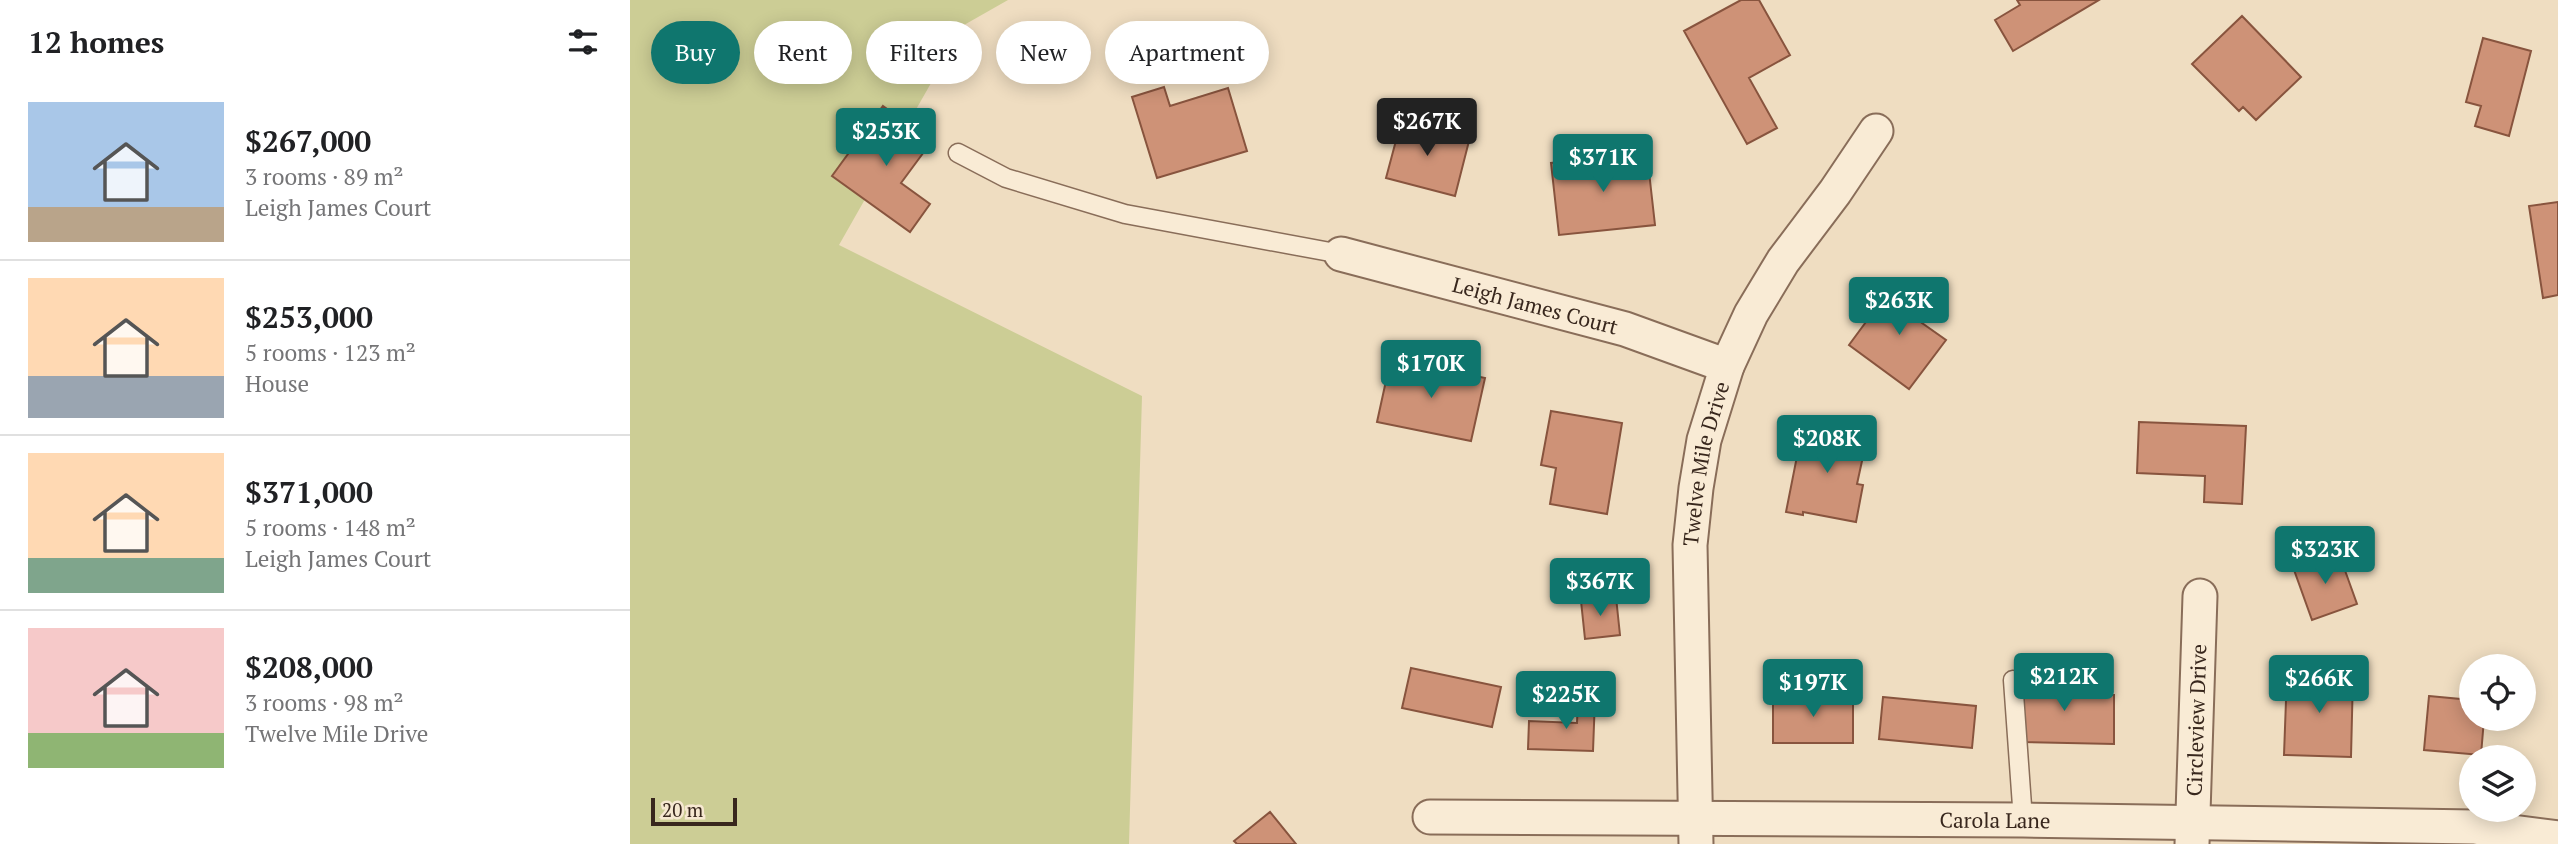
<!DOCTYPE html>
<html lang="en">
<head>
<meta charset="utf-8">
<style>
  body { margin:0; font-family:"PT Serif",serif; background:#f6f6f6; color:#202124; height:100vh; display:flex; flex-direction:column; font-size:26px; white-space:nowrap }
  * { box-sizing:border-box; margin:0 }
  p { font-size:23px; color:#757577 }
  .icon { flex:none; width:38px; height:38px; fill:none; stroke:currentColor; stroke-width:2; stroke-linecap:round; stroke-linejoin:round }
  .map { position:relative; flex:1; overflow:hidden }
  .drawer { display:flex; flex-direction:column; background:#fff; width:630px }
  .drawer>* { flex:none }
  .guide { position:absolute; left:21px; top:21px; width:665px; height:63px; display:flex; gap:14px }
  .buttons { position:absolute; left:1829px; top:654px; display:grid; gap:14px }
  .buttons a { display:grid; place-items:center; width:77px; height:77px; border-radius:50%; background:#fff; box-shadow:0 4px 18px #0003; font-size:35px }
  .scale { position:absolute; left:21px; bottom:18px; width:86px; box-sizing:border-box; padding-left:7px; border:4px solid #38271d; border-top:0; font-size:19px; line-height:24px; white-space:nowrap; color:#38271d; -webkit-text-stroke:5px #f6e8d1; paint-order:stroke }
  .price { position:absolute; translate:-50% -60px; padding:0 16px; border-radius:7px; background:#0f766e; color:#fff; font-size:23px; line-height:46px; filter:drop-shadow(0 2px 4px #0008) }
  .price::after { content:''; position:absolute; left:50%; top:42px; width:21px; height:16px; margin-left:-10px; background:inherit; clip-path:polygon(0 0,100% 0,50% 100%) }
  .price.active { background:#222; color:#fff }
  ul { padding:0; list-style:none }
  li { display:flex; align-items:center; gap:21px; height:175px; padding:0 28px }
  li+li { border-top:2px solid #e0e0e0 }
  li span { display:grid; place-items:center; flex:none; width:196px; height:140px; border-radius:0px; color:#555 }
  li>.icon { margin-inline-start:auto }
  span .icon { width:84px; height:84px; fill:#fffc; stroke-width:1 }
  li b { font-size:30px }
  h2 { display:flex; justify-content:space-between; align-items:center; height:84px; padding:0 28px; font-size:30px }
  .pill { padding:0 24px; border-radius:32px; background:#fff; box-shadow:0 4px 18px #0003; font-size:24px; line-height:63px }
  .pill.active { background:#0f766e; color:#fff }
  main { display:flex; flex:1; min-height:0 }
  .map>svg:first-child { display:block }
</style>
</head>
<body>
<main>
<section class="drawer">
<h2>12 homes<svg class="icon" aria-label="filters" viewBox="0 0 24 24"><path d="M4 7h16M4 17h16"/><circle cx="9" cy="7" r="2"/><circle cx="15" cy="17" r="2"/></svg></h2>
<ul>
<li><span style="background:linear-gradient(#a9c7e8 75%,#b9a48a 0)"><svg class="icon" aria-label="home" viewBox="0 0 24 24"><path d="M3 11l9-7 9 7M6 9v11h12V9"/></svg></span><div><b>$267,000</b><p>3 rooms · 89 m²</p><p>Leigh James Court</p></div></li>
<li><span style="background:linear-gradient(#ffd9b3 70%,#9aa5b1 0)"><svg class="icon" aria-label="home" viewBox="0 0 24 24"><path d="M3 11l9-7 9 7M6 9v11h12V9"/></svg></span><div><b>$253,000</b><p>5 rooms · 123 m²</p><p>House</p></div></li>
<li><span style="background:linear-gradient(#ffd9b3 75%,#7fa58c 0)"><svg class="icon" aria-label="home" viewBox="0 0 24 24"><path d="M3 11l9-7 9 7M6 9v11h12V9"/></svg></span><div><b>$371,000</b><p>5 rooms · 148 m²</p><p>Leigh James Court</p></div></li>
<li><span style="background:linear-gradient(#f6c9c9 75%,#8fb573 0)"><svg class="icon" aria-label="home" viewBox="0 0 24 24"><path d="M3 11l9-7 9 7M6 9v11h12V9"/></svg></span><div><b>$208,000</b><p>3 rooms · 98 m²</p><p>Twelve Mile Drive</p></div></li>
</ul>
</section>
<div class="map">
<svg width="1928" height="844" viewBox="0 0 1928 844">
  <rect width="100%" height="100%" fill="#efddc1"/>
  <!-- green -->
  <path fill="#cccd95" d="M 0,0 L 378,0 L 334,25 L 209,245 L 512,396 L 499,844 L 0,844 Z"/>
  <!-- building -->
  <path fill="#ce9277" stroke="#88543e" stroke-width="2" d="M 1111,0 L 1129,0 L 1160,55 L 1119,78 L 1147,128 L 1117,144 L 1054,31 Z
    M 1387,0 L 1469,0 L 1383,51 L 1365,20 L 1390,5 Z
    M 1612,16 L 1671,77 L 1626,120 L 1613,107 L 1609,111 L 1562,64 Z
    M 1853,38 L 1901,51 L 1879,136 L 1845,126 L 1851,106 L 1836,102 Z
    M 534,87 L 540,106 L 598,88 L 617,151 L 527,178 L 502,97 Z
    M 253,106 L 302,141 L 271,183 L 300,204 L 280,232 L 202,176 Z
    M 772,118 L 811,128 L 809,133 L 839,141 L 825,196 L 756,178 Z
    M 1017,154 L 1025,225 L 929,235 L 921,163 Z
    M 1928,202 L 1928,295 L 1913,298 L 1899,206 Z
    M 1264,284 L 1301,311 L 1292,323 L 1316,340 L 1279,389 L 1219,345 Z
    M 761,358 L 855,378 L 841,441 L 747,422 Z
    M 921,411 L 992,423 L 977,514 L 920,504 L 926,468 L 911,465 Z
    M 1509,422 L 1616,426 L 1612,504 L 1574,502 L 1575,476 L 1507,473 Z
    M 1173,426 L 1237,438 L 1227,484 L 1233,485 L 1226,522 L 1173,512 L 1173,515 L 1156,512 Z
    M 1708,551 L 1727,604 L 1682,620 L 1663,567 Z
    M 986,597 L 990,635 L 955,639 L 951,601 Z
    M 781,668 L 871,687 L 862,727 L 772,708 Z
    M 1657,673 L 1723,675 L 1721,757 L 1654,755 Z
    M 1390,676 L 1436,677 L 1436,683 L 1455,683 L 1455,695 L 1484,695 L 1484,744 L 1390,742 Z
    M 1223,694 L 1223,743 L 1143,743 L 1143,695 Z
    M 1799,696 L 1841,700 L 1841,719 L 1854,719 L 1851,755 L 1794,750 Z
    M 948,697 L 965,698 L 963,751 L 898,749 L 899,721 L 947,723 Z
    M 1253,697 L 1346,706 L 1342,748 L 1249,739 Z
    M 640,812 L 666,844 L 607,844 L 604,841 Z"/>
  <g fill="none" stroke-linecap="round" stroke-linejoin="round">
    <!-- lane casing -->
    <g stroke="#896d59" stroke-width="21">
      <path id="lane" d="M 328,153 L 376,178 L 495,214 L 711,254
        M 1383,680 L 1393,820"/>
    </g>
    <!-- street casing -->
    <g stroke="#896d59" stroke-width="37">
      <g id="street">
        <path id="s1" d="M 711,254 L 995,329 L 1097,366"/>
        <path id="s2" d="M 800,817 L 1393,820 L 1844,827 L 1928,838"/>
        <path id="s3" d="M 1066,844 L 1060,545 L 1066,488 L 1074,440 L 1097,366 L 1121,314 L 1153,261 L 1205,192 L 1246,131"/>
        <path id="s4" d="M 1562,844 L 1570,596"/>
      </g>
    </g>
    <!-- lane -->
    <use href="#lane" stroke="#f9ebd5" stroke-width="18"/>
    <!-- street -->
    <use href="#street" stroke="#f9ebd5" stroke-width="33"/>
  </g>
  <g text-anchor="middle" dominant-baseline="central" stroke-width="6" stroke-linejoin="round" paint-order="stroke">
    <!-- street labels -->
    <g font-size="21" fill="#38271d" stroke="#f6e8d1">
      <text stroke="none"><textPath href="#s1" startOffset="201">Leigh James Court</textPath></text>
      <text stroke="none"><textPath href="#s3" startOffset="382">Twelve Mile Drive</textPath></text>
      <text stroke="none"><textPath href="#s4" startOffset="124">Circleview Drive</textPath></text>
      <text stroke="none"><textPath href="#s2" startOffset="565">Carola Lane</textPath></text>
    </g>
  </g>
</svg>
<div class="buttons">
<a><svg class="icon" aria-label="locate" viewBox="0 0 24 24"><circle cx="12" cy="12" r="6"/><path d="M12 2v4M12 18v4M2 12h4M18 12h4"/></svg></a>
<a><svg class="icon" aria-label="layers" viewBox="0 0 24 24"><path d="M12 4l9 5-9 5-9-5zM3 14l9 5 9-5"/></svg></a>
</div>
<div class="scale">20 m</div>
<b class="price active" style="left:797px;top:158px">$267K</b>
<b class="price" style="left:256px;top:168px">$253K</b>
<b class="price" style="left:973px;top:194px">$371K</b>
<b class="price" style="left:1269px;top:337px">$263K</b>
<b class="price" style="left:801px;top:400px">$170K</b>
<b class="price" style="left:1197px;top:475px">$208K</b>
<b class="price" style="left:1695px;top:586px">$323K</b>
<b class="price" style="left:970px;top:618px">$367K</b>
<b class="price" style="left:1434px;top:713px">$212K</b>
<b class="price" style="left:1689px;top:715px">$266K</b>
<b class="price" style="left:1183px;top:719px">$197K</b>
<b class="price" style="left:936px;top:731px">$225K</b>
<div class="guide">
<a class="pill active">Buy</a>
<a class="pill">Rent</a>
<a class="pill">Filters</a>
<a class="pill">New</a>
<a class="pill">Apartment</a>
</div>
</div>
</main>
</body>
</html>
